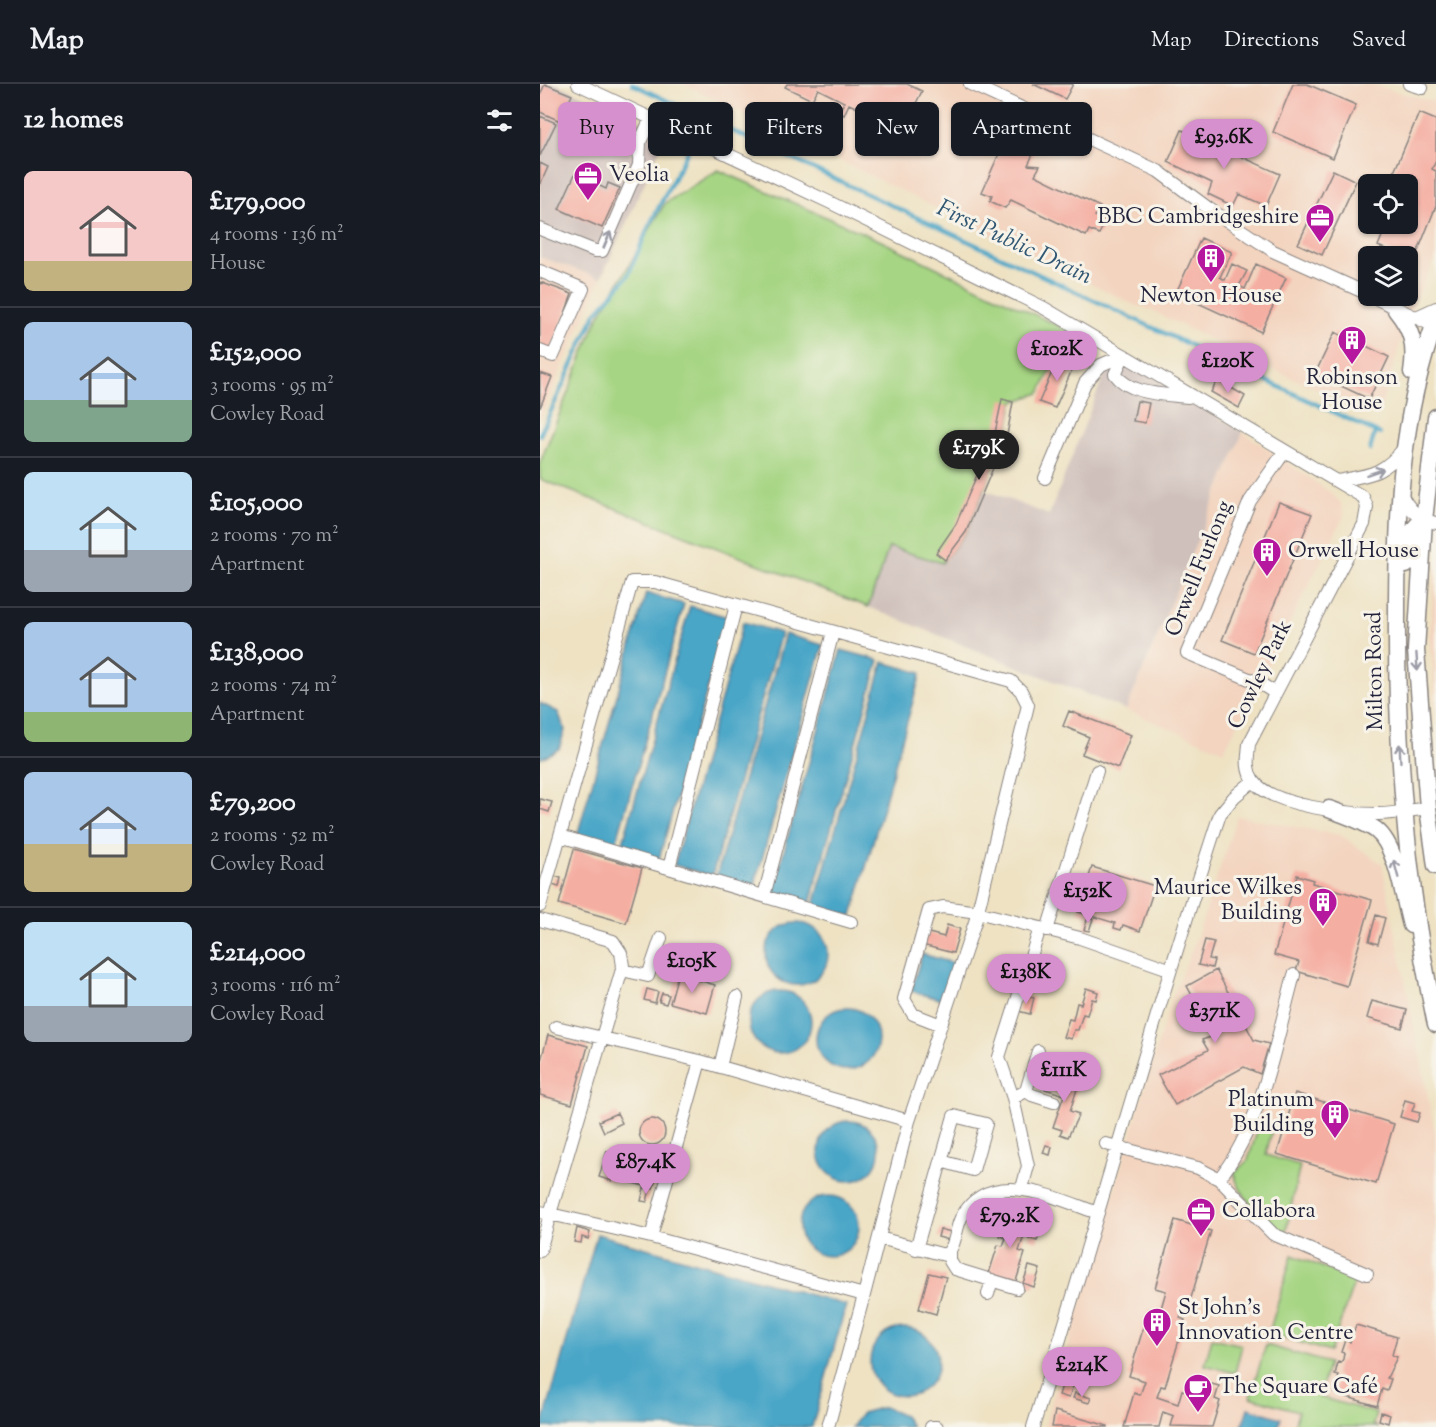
<!DOCTYPE html>
<html lang="en">
<head>
<meta charset="utf-8">
<style>
  body { margin:0; font-family:"Sorts Mill Goudy",serif; background:#20242c; color:#f1f3f6; height:100vh; display:flex; flex-direction:column; font-size:22px; white-space:nowrap }
  * { box-sizing:border-box; margin:0 }
  p { font-size:20px; color:#9ea1a6 }
  .icon { flex:none; width:33px; height:33px; fill:none; stroke:currentColor; stroke-width:2; stroke-linecap:round; stroke-linejoin:round }
  .map { position:relative; flex:1; overflow:hidden }
  .drawer { display:flex; flex-direction:column; background:#171b24; width:540px }
  .drawer>* { flex:none }
  .guide { position:absolute; left:18px; top:18px; width:570px; height:54px; display:flex; gap:12px }
  .fabs { position:absolute; left:818px; top:90px; display:grid; gap:12px }
  .fabs a { display:grid; place-items:center; width:60px; height:60px; border-radius:9px; background:#171b24; box-shadow:0 2px 4px #0004; font-size:30px }
  .price { position:absolute; translate:-50% -51px; padding:0 14px; border-radius:21px; background:#d690ce; color:#111; font-size:20px; line-height:39px; filter:drop-shadow(0 2px 3px #0008) }
  .price::after { content:''; position:absolute; left:50%; top:36px; width:18px; height:14px; margin-left:-9px; background:inherit; clip-path:polygon(0 0,100% 0,50% 100%) }
  .price.current { background:#222; color:#fff }
  ul { padding:0; list-style:none }
  li { display:flex; align-items:center; gap:18px; height:150px; padding:0 24px }
  li+li { border-top:2px solid #363941 }
  li span { display:grid; place-items:center; flex:none; width:168px; height:120px; border-radius:9px; color:#555 }
  li>.icon { margin-inline-start:auto }
  span .icon { width:72px; height:72px; fill:#fffc; stroke-width:1 }
  li b { font-size:26px }
  h2 { display:flex; justify-content:space-between; align-items:center; height:72px; padding:0 24px; font-size:26px }
  .pill { padding:0 21px; border-radius:9px; background:#171b24; box-shadow:0 2px 4px #0004; font-size:21px; line-height:54px }
  .pill.current { background:#d690ce; color:#111 }
  header { display:flex; align-items:center; gap:36px; box-sizing:border-box; height:84px; padding:0 30px; background:#171b24; border-bottom:2px solid #363941 }
  header strong { font-size:28px }
  nav { display:flex; gap:33px; margin-inline-start:auto; font-size:21px }
  main { display:flex; flex:1; min-height:0 }
  .map>svg:first-child { display:block }
</style>
</head>
<body>
<header>
<strong>Map</strong>
<nav><a>Map</a><a>Directions</a><a>Saved</a></nav>
</header>
<main>
<section class="drawer">
<h2>12 homes<svg class="icon" aria-label="filters" viewBox="0 0 24 24"><path d="M4 7h16M4 17h16"/><circle cx="9" cy="7" r="2"/><circle cx="15" cy="17" r="2"/></svg></h2>
<ul>
<li><span style="background:linear-gradient(#f6c9c9 75%,#c2b280 0)"><svg class="icon" aria-label="home" viewBox="0 0 24 24"><path d="M3 11l9-7 9 7M6 9v11h12V9"/></svg></span><div><b>£179,000</b><p>4 rooms · 136 m²</p><p>House</p></div></li>
<li><span style="background:linear-gradient(#a9c7e8 65%,#7fa58c 0)"><svg class="icon" aria-label="home" viewBox="0 0 24 24"><path d="M3 11l9-7 9 7M6 9v11h12V9"/></svg></span><div><b>£152,000</b><p>3 rooms · 95 m²</p><p>Cowley Road</p></div></li>
<li><span style="background:linear-gradient(#bfe0f5 65%,#9aa5b1 0)"><svg class="icon" aria-label="home" viewBox="0 0 24 24"><path d="M3 11l9-7 9 7M6 9v11h12V9"/></svg></span><div><b>£105,000</b><p>2 rooms · 70 m²</p><p>Apartment</p></div></li>
<li><span style="background:linear-gradient(#a9c7e8 75%,#8fb573 0)"><svg class="icon" aria-label="home" viewBox="0 0 24 24"><path d="M3 11l9-7 9 7M6 9v11h12V9"/></svg></span><div><b>£138,000</b><p>2 rooms · 74 m²</p><p>Apartment</p></div></li>
<li><span style="background:linear-gradient(#a9c7e8 60%,#c2b280 0)"><svg class="icon" aria-label="home" viewBox="0 0 24 24"><path d="M3 11l9-7 9 7M6 9v11h12V9"/></svg></span><div><b>£79,200</b><p>2 rooms · 52 m²</p><p>Cowley Road</p></div></li>
<li><span style="background:linear-gradient(#bfe0f5 70%,#9aa5b1 0)"><svg class="icon" aria-label="home" viewBox="0 0 24 24"><path d="M3 11l9-7 9 7M6 9v11h12V9"/></svg></span><div><b>£214,000</b><p>3 rooms · 116 m²</p><p>Cowley Road</p></div></li>
</ul>
</section>
<div class="map">
<svg width="896" height="1343" viewBox="0 0 896 1343">
  <rect width="100%" height="100%" fill="#f7f3e8"/>
  <filter id="ink" filterUnits="userSpaceOnUse"><feTurbulence type="fractalNoise" baseFrequency=".0167" numOctaves="2"/><feDisplacementMap in="SourceGraphic" scale="12" xChannelSelector="R" yChannelSelector="G"/><feConvolveMatrix kernelMatrix="1 2 1 2 8 2 1 2 1" color-interpolation-filters="sRGB"/></filter>
  <filter id="wash" filterUnits="userSpaceOnUse"><feTurbulence type="fractalNoise" baseFrequency=".008" numOctaves="4" result="noise"/><feDisplacementMap in="SourceGraphic" scale="24" xChannelSelector="R" yChannelSelector="G"/><feGaussianBlur stdDeviation="1.35" result="paint"/><feColorMatrix in="noise" values="0 0 0 0 0 0 0 0 0 0 0 0 0 0 0 0 0 1.4 0 .05"/><feComposite in="paint" operator="in"/></filter>
  <g filter="url(#wash)">
    <rect width="100%" height="100%" fill="#eee2c3"/>
    <!-- built -->
    <path fill="#f3d4bf" fill-rule="evenodd" d="M 144,0 L 829,0 L 896,18 L 896,172 L 869,231 L 838,331 L 736,287 L 604,223 L 596,222 ZM 828,100 L 867,100 L 867,140 L 828,140 ZM 828,172 L 867,172 L 867,212 L 828,212 Z
      M 0,173 L 61,194 L 0,335 Z
      M 703,348 L 790,408 L 801,419 L 804,432 L 684,667 L 586,626 Z
      M 896,471 L 896,637 L 890,546 Z
      M 697,732 L 801,751 L 842,780 L 896,1054 L 896,1343 L 504,1343 L 630,919 L 658,850 Z"/>
    <!-- industrial -->
    <path fill="#cfc0bb" d="M 0,0 L 17,0 L 127,50 L 61,194 L 0,173 Z
      M 595,282 L 703,348 L 586,626 L 328,523 L 349,463 L 426,448 L 444,406 L 509,431 L 565,289 Z"/>
    <!-- green -->
    <path fill="#a6d583" stroke="#647c5f" stroke-width="1.5" d="M 178,86 L 339,156 L 529,247 L 500,309 L 473,318 L 467,351 L 426,448 L 402,479 L 349,463 L 328,523 L 0,395 L 0,379 L 56,238 L 125,119 Z
      M 719,1041 L 733,1042 L 726,1071 L 760,1081 L 745,1152 C 726,1136 699,1114 694,1089 L 708,1076 Z
      M 752,1171 L 815,1196 L 790,1268 L 729,1249 Z
      M 672,1254 L 702,1261 L 695,1289 L 665,1281 Z
      M 726,1261 L 789,1279 L 779,1313 L 836,1329 L 833,1341 L 839,1343 L 754,1343 L 758,1327 L 710,1313 Z"/>
    <!-- water -->
    <path fill="#48a6c7" stroke="#356481" stroke-width="1.5" d="M 106,509 L 144,520 L 75,763 L 37,752 Z
      M 150,522 L 188,533 L 119,775 L 81,765 Z
      M 203,538 L 241,549 L 172,792 L 134,781 Z
      M 245,550 L 283,561 L 214,803 L 176,793 Z
      M 301,566 L 339,576 L 270,819 L 232,809 Z
      M 343,578 L 381,589 L 312,832 L 274,821 Z
      M 0,619 L 18,628 L 25,646 L 19,665 L 0,675 Z
      M226 870a31 31 0 1 1 62 0a31 31 0 1 1-62 0Z
      M 382,870 L 417,880 L 406,917 L 371,907 Z
      M209 938a31 31 0 1 1 62 0a31 31 0 1 1-62 0Z
      M276 955a31 31 0 1 1 62 0a31 31 0 1 1-62 0Z
      M279 1067a30 30 0 1 1 60 0a30 30 0 1 1-60 0Z
      M259 1142a30 30 0 1 1 60 0a30 30 0 1 1-60 0Z
      M 57,1150 L 306,1221 L 272,1343 L 2,1343 Z
      M330 1278a34 34 0 1 1 68 0a34 34 0 1 1-68 0Z
      M 344,1323 L 364,1332 L 372,1343 L 311,1343 L 322,1329 Z
      M 708,1324 L 741,1334 L 738,1343 L 702,1343 Z"/>
    <g fill="none" stroke-linecap="round" stroke-linejoin="round">
      <!-- stream -->
      <path stroke="#48a6c7" stroke-width="4" d="M 92,0 L 840,350
        M 159,46 L 166,34
        M 0,351 L 56,229 L 88,192 L 108,144 L 148,67
        M 830,366 L 835,348"/>
    </g>
    <g id="blocks">
      <!-- building -->
      <path fill="#f5aea2" d="M 5,0 L 32,11 L 20,37 L 0,28 L 0,11 Z
        M 247,0 L 367,0 L 382,7 L 358,56 L 332,43 L 337,33 L 309,20 L 304,31 L 299,29 L 304,18 L 278,5 L 272,16 L 245,3 Z
        M 493,0 L 533,0 L 525,15 Z
        M 753,0 L 767,0 L 816,21 L 793,74 L 733,48 Z
        M 879,29 L 896,36 L 896,77 L 892,85 L 896,87 L 896,122 L 874,177 L 838,162 L 847,140 L 867,140 L 867,100 L 849,100 Z
        M 0,32 L 16,39 L 0,72 Z
        M 474,36 L 503,49 L 488,81 L 500,82 L 495,91 L 560,123 L 555,132 L 566,136 L 559,150 L 549,146 L 546,152 L 471,116 L 465,124 L 450,117 L 452,112 L 442,108 Z
        M 642,46 L 740,90 L 726,122 L 699,110 L 693,122 L 668,110 L 672,99 L 628,78 Z
        M 0,79 L 8,83 L 0,101 Z
        M 793,86 L 816,97 L 782,171 L 758,160 Z
        M 35,90 L 66,105 L 68,99 L 80,104 L 62,144 L 19,125 Z
        M 661,154 L 692,168 L 680,193 L 685,196 L 692,180 L 707,187 L 699,202 L 705,205 L 716,180 L 746,194 L 721,248 L 636,209 Z
        M 0,198 L 32,210 L 11,268 L 0,264 Z
        M 812,247 L 827,254 L 824,261 L 849,273 L 829,315 L 775,290 L 795,248 L 808,255 Z
        M 519,272 L 535,279 L 515,324 L 499,318 Z
        M 0,289 L 12,293 L 0,324 Z
        M 678,296 L 705,312 L 699,324 L 671,308 Z
        M 462,315 L 473,318 L 467,351 L 426,448 L 405,476 L 396,469 L 416,440 L 455,349 Z
        M 597,317 L 609,319 L 605,339 L 593,337 Z
        M 739,418 L 772,430 L 714,569 L 682,556 Z
        M 529,627 L 591,651 L 578,684 L 542,670 L 549,653 L 523,642 Z
        M 0,715 L 12,718 L 9,728 L 0,725 Z
        M 34,765 L 102,784 L 86,839 L 19,820 Z
        M 552,783 L 615,802 L 600,847 L 583,841 L 581,846 L 574,844 L 575,839 L 538,828 Z
        M 757,791 L 773,796 L 772,799 L 832,816 L 807,902 L 756,887 L 759,878 L 734,871 Z
        M 14,792 L 21,794 L 19,803 L 12,801 Z
        M 836,831 L 845,834 L 838,860 L 829,857 Z
        M 548,833 L 553,835 L 549,847 L 544,846 Z
        M 407,841 L 420,845 L 413,869 L 382,861 L 385,848 L 404,853 Z
        M 665,856 L 674,858 L 669,875 L 674,876 L 672,884 L 658,881 Z
        M 676,886 L 714,956 L 729,960 L 720,990 L 704,983 L 635,1021 L 618,991 L 668,966 L 662,956 L 674,952 L 647,902 Z
        M 138,890 L 175,901 L 167,929 L 130,919 Z
        M 546,904 L 558,908 L 556,916 L 552,915 L 547,931 L 543,930 L 538,946 L 534,946 L 531,955 L 523,953 L 529,935 L 533,936 L 537,919 L 541,920 Z
        M 107,905 L 118,908 L 115,919 L 104,916 Z
        M 122,909 L 129,911 L 126,920 L 119,918 Z
        M 483,911 L 494,914 L 490,930 L 478,927 Z
        M 832,917 L 867,926 L 862,944 L 827,934 Z
        M 8,951 L 48,962 L 32,1020 L 0,1011 L 0,980 Z
        M 519,985 L 526,987 L 523,998 L 538,1002 L 530,1027 L 539,1030 L 528,1053 L 520,1050 L 522,1046 L 513,1043 L 524,1011 L 505,1005 L 509,994 L 516,996 Z
        M 755,1009 L 854,1040 L 836,1100 L 737,1070 Z
        M 865,1016 L 875,1019 L 872,1027 L 880,1029 L 877,1038 L 860,1033 Z
        M 77,1029 L 82,1039 L 64,1048 L 59,1037 Z
        M99 1048a13 13 0 1 1 26 0a13 13 0 1 1-26 0Z
        M 506,1061 L 512,1063 L 510,1071 L 503,1069 Z
        M93 1076a11 11 0 1 1 22 0a11 11 0 1 1-22 0Z
        M 67,1067 L 79,1071 L 72,1097 L 59,1093 Z
        M 93,1093 L 115,1098 L 113,1104 L 92,1099 Z
        M 104,1104 L 110,1105 L 107,1118 L 101,1117 Z
        M 468,1129 L 489,1136 L 479,1167 L 485,1169 L 476,1197 L 449,1189 L 458,1161 L 463,1162 L 466,1154 L 460,1152 Z
        M 635,1136 L 671,1147 L 651,1214 L 646,1213 L 640,1234 L 645,1236 L 625,1303 L 621,1302 L 617,1313 L 638,1320 L 642,1306 L 653,1309 L 657,1296 L 679,1302 L 675,1315 L 680,1317 L 672,1343 L 631,1342 L 634,1332 L 623,1328 L 619,1343 L 584,1343 L 594,1309 L 600,1311 L 605,1297 L 589,1292 L 609,1225 L 620,1228 L 626,1207 L 615,1204 Z
        M 494,1138 L 502,1141 L 497,1157 L 488,1154 Z
        M 37,1144 L 50,1148 L 48,1155 L 42,1153 L 41,1159 L 34,1158 Z
        M 400,1145 L 411,1148 L 409,1156 L 398,1153 Z
        M 489,1182 L 500,1185 L 494,1203 L 483,1199 Z
        M 389,1189 L 406,1193 L 396,1230 L 379,1225 Z
        M 816,1241 L 857,1253 L 852,1271 L 857,1273 L 847,1294 L 851,1295 L 847,1307 L 842,1305 L 837,1322 L 794,1309 L 799,1292 L 795,1291 L 798,1278 L 801,1279 L 803,1275 L 804,1269 L 801,1268 L 805,1256 L 810,1258 Z
        M 523,1298 L 533,1301 L 529,1314 L 519,1311 Z
        M 535,1309 L 551,1314 L 549,1319 L 533,1314 Z
        M 515,1327 L 568,1342 L 568,1343 L 512,1343 Z
        M 841,1328 L 850,1331 L 848,1339 L 839,1336 Z"/>
    </g>
  </g>
  <g filter="url(#ink)">
    <use href="#blocks" fill-opacity="0" stroke="#88827f" stroke-width="1.5"/>
    <g fill="none" stroke-linecap="round" stroke-linejoin="round">
      <!-- minor casing -->
      <g stroke="#88827f" stroke-width="14">
        <path id="minor" d="M 38,0 L 289,118 L 504,224 L 823,413 L 827,423 L 824,440 L 709,660 C 708,673 705,684 713,696 C 730,722 809,730 838,730 C 855,730 872,726 888,724
          M 430,0 L 618,87 L 668,124 L 733,167 L 828,210
          M 869,0 L 882,4
          M 0,145 L 55,167 L 62,167 L 99,81 L 100,58 L 111,34
          M 0,187 L 43,205 L 13,272 L 0,267
          M 831,212 L 896,243
          M 874,234 L 896,224
          M 584,271 L 575,290 C 590,311 624,310 648,313
          M 505,394 L 545,299 L 561,281 L 584,271
          M 797,397 C 829,391 843,391 864,364
          M 861,410 C 869,425 878,435 896,439
          M 735,609 L 721,600 L 647,569 L 710,417 L 745,367
          M 20,752 L 311,838
          M 129,784 L 196,521
          M 224,812 L 293,548
          M 0,822 L 92,498 L 115,498 L 471,597 L 481,607 L 488,621 L 436,835 L 369,1037
          M 0,836 L 73,857 L 81,869 L 83,882 L 10,1130 L 0,1128
          M 507,846 L 557,687
          M 82,886 L 108,892 L 121,854
          M 401,941 L 373,930 L 364,915 L 389,826 L 403,823 L 437,828 L 540,854 L 629,885
          M 180,983 L 197,913
          M 486,1007 L 492,1011 L 514,1018
          M 473,1014 L 486,1007 L 498,967
          M 566,1060 L 658,1084 L 679,1095 L 733,1150 L 827,1190
          M 679,1095 C 723,1038 735,960 754,891
          M 482,1104 L 488,1082 L 473,1014 L 459,973 L 500,844
          M 111,1153 L 160,977
          M 339,1154 L 405,1171 C 416,1164 415,1146 421,1134 C 450,1081 515,1114 558,1129
          M 376,1165 L 414,1032 L 446,1040 L 433,1086 L 401,1077
          M 0,1167 L 10,1130 L 111,1153 L 324,1211 L 369,1037 L 160,977 L 16,943
          M 410,1168 L 410,1177 L 415,1185 L 477,1204
          M 448,1210 L 452,1196
          M 288,1343 L 324,1211
          M 391,1343 L 397,1343
          M 493,1343 C 557,1139 613,933 680,730 L 694,713 L 713,697"/>
      </g>
      <!-- major casing -->
      <g stroke="#88827f" stroke-width="19">
        <path id="major" d="M 856,226 C 873,247 876,262 872,288
          M 896,236 C 860,335 857,426 857,530 C 856,666 867,807 896,940
          M 896,333 L 884,436 L 876,566 L 888,724 L 896,782
          M 866,481 C 868,464 868,445 884,436
          M 789,725 C 805,731 822,736 836,746 C 857,762 864,816 871,841"/>
      </g>
      <!-- minor -->
      <use href="#minor" stroke="#fff" stroke-width="12"/>
      <!-- major -->
      <use href="#major" stroke="#fff" stroke-width="16"/>
    </g>
    <!-- one-way arrows -->
    <defs><path id="oneway-shaft" d="M-6 0H5M1.5-3L5.5 0L1.5 3" fill="none" stroke-width="1.6" stroke-linecap="round" stroke-linejoin="round" transform="scale(1.5)"/></defs>
    <g stroke="#9c9ca7">
      <use href="#oneway-shaft" transform="translate(67 156) rotate(-67)"/>
      <use href="#oneway-shaft" transform="translate(835 388) rotate(-18)"/>
      <use href="#oneway-shaft" transform="translate(877 578) rotate(86)"/>
      <use href="#oneway-shaft" transform="translate(860 669) rotate(-93)"/>
      <use href="#oneway-shaft" transform="translate(856 785) rotate(-105)"/>
    </g>
  </g>
  <!-- icons -->
  <defs>
    <g id="office-pin" transform="scale(1.5)"><path d="M0 17L-7.5 6A9.5 9.5 0 1 1 7.5 6Z" fill="#b5179e" stroke="#f7f3e8"/><path d="M-6-3h4V-5.5h4V-3h4V5H-6ZM-1-4.5V-3h2v-1.5ZM-6 0V1H6V0Z" fill="#fff"/></g>
    <g id="building-pin" transform="scale(1.5)"><path d="M0 17L-7.5 6A9.5 9.5 0 1 1 7.5 6Z" fill="#b5179e" stroke="#f7f3e8"/><path d="M-4-6H4V6H1V3H-1V6H-4ZM-2.5-4.3h1.7v1.8h-1.7ZM.8-4.3h1.7v1.8H.8ZM-2.5-1h1.7V.8h-1.7ZM.8-1h1.7V.8H.8Z" fill="#fff"/></g>
    <g id="cafe-pin" transform="scale(1.5)"><path d="M0 17L-7.5 6A9.5 9.5 0 1 1 7.5 6Z" fill="#b5179e" stroke="#f7f3e8"/><path d="M-5.5-4.5H6V0H3Q3 3.5 0 3.5H-2.5Q-5.5 3.5-5.5 0ZM3-3.2v2h1.7v-2ZM-6 4.5H4V6H-6Z" fill="#fff"/></g>
  </defs>
  <g fill-rule="evenodd">
    <use href="#office-pin" x="48" y="92"/>
    <use href="#office-pin" x="780" y="134"/>
    <use href="#building-pin" x="671" y="174"/>
    <use href="#building-pin" x="812" y="256"/>
    <use href="#building-pin" x="727" y="468"/>
    <use href="#building-pin" x="783" y="818"/>
    <use href="#building-pin" x="795" y="1030"/>
    <use href="#office-pin" x="661" y="1128"/>
    <use href="#building-pin" x="617" y="1238"/>
    <use href="#cafe-pin" x="658" y="1304"/>
  </g>
  <g text-anchor="middle" dominant-baseline="central" stroke-width="6" stroke-linejoin="round" paint-order="stroke">
    <!-- poi labels -->
    <g font-size="22" fill="#22223b" stroke="#f7f3e8" text-anchor="start">
      <text x="69" y="92">Veolia</text>
      <text x="759" y="134" text-anchor="end">BBC Cambridgeshire</text>
      <text x="671" y="213" text-anchor="middle">Newton House</text>
      <text x="812" y="295" text-anchor="middle">Robinson<tspan x="812" dy="25">House</tspan></text>
      <text x="748" y="468">Orwell House</text>
      <text x="762" y="805" text-anchor="end">Maurice Wilkes<tspan x="762" dy="25">Building</tspan></text>
      <text x="774" y="1017" text-anchor="end">Platinum<tspan x="774" dy="25">Building</tspan></text>
      <text x="682" y="1128">Collabora</text>
      <text x="638" y="1225">St John's<tspan x="638" dy="25">Innovation Centre</tspan></text>
      <text x="679" y="1304">The Square Café</text>
    </g>
    <!-- street labels -->
    <g font-size="22" fill="#22223b" stroke="#f7f3e8">
      <text transform="translate(660 485) rotate(-68)">Orwell Furlong</text>
      <text transform="translate(836 587) rotate(-91)">Milton Road</text>
      <text transform="translate(721 591) rotate(-64)">Cowley Park</text>
    </g>
    <!-- water labels -->
    <g font-size="24" font-style="italic" fill="#315773" stroke="#f7f3e8">
      <text transform="translate(474 159) rotate(25)">First Public Drain</text>
    </g>
  </g>
</svg>
<div class="fabs">
<a><svg class="icon" aria-label="locate" viewBox="0 0 24 24"><circle cx="12" cy="12" r="6"/><path d="M12 2v4M12 18v4M2 12h4M18 12h4"/></svg></a>
<a><svg class="icon" aria-label="layers" viewBox="0 0 24 24"><path d="M12 4l9 5-9 5-9-5zM3 14l9 5 9-5"/></svg></a>
</div>
<b class="price" style="left:684px;top:86px">£93.6K</b>
<b class="price" style="left:517px;top:298px">£102K</b>
<b class="price" style="left:688px;top:310px">£120K</b>
<b class="price current" style="left:439px;top:397px">£179K</b>
<b class="price" style="left:548px;top:840px">£152K</b>
<b class="price" style="left:152px;top:910px">£105K</b>
<b class="price" style="left:486px;top:921px">£138K</b>
<b class="price" style="left:675px;top:960px">£371K</b>
<b class="price" style="left:524px;top:1019px">£111K</b>
<b class="price" style="left:106px;top:1111px">£87.4K</b>
<b class="price" style="left:470px;top:1165px">£79.2K</b>
<b class="price" style="left:542px;top:1314px">£214K</b>
<div class="guide">
<a class="pill current">Buy</a>
<a class="pill">Rent</a>
<a class="pill">Filters</a>
<a class="pill">New</a>
<a class="pill">Apartment</a>
</div>
</div>
</main>
</body>
</html>
